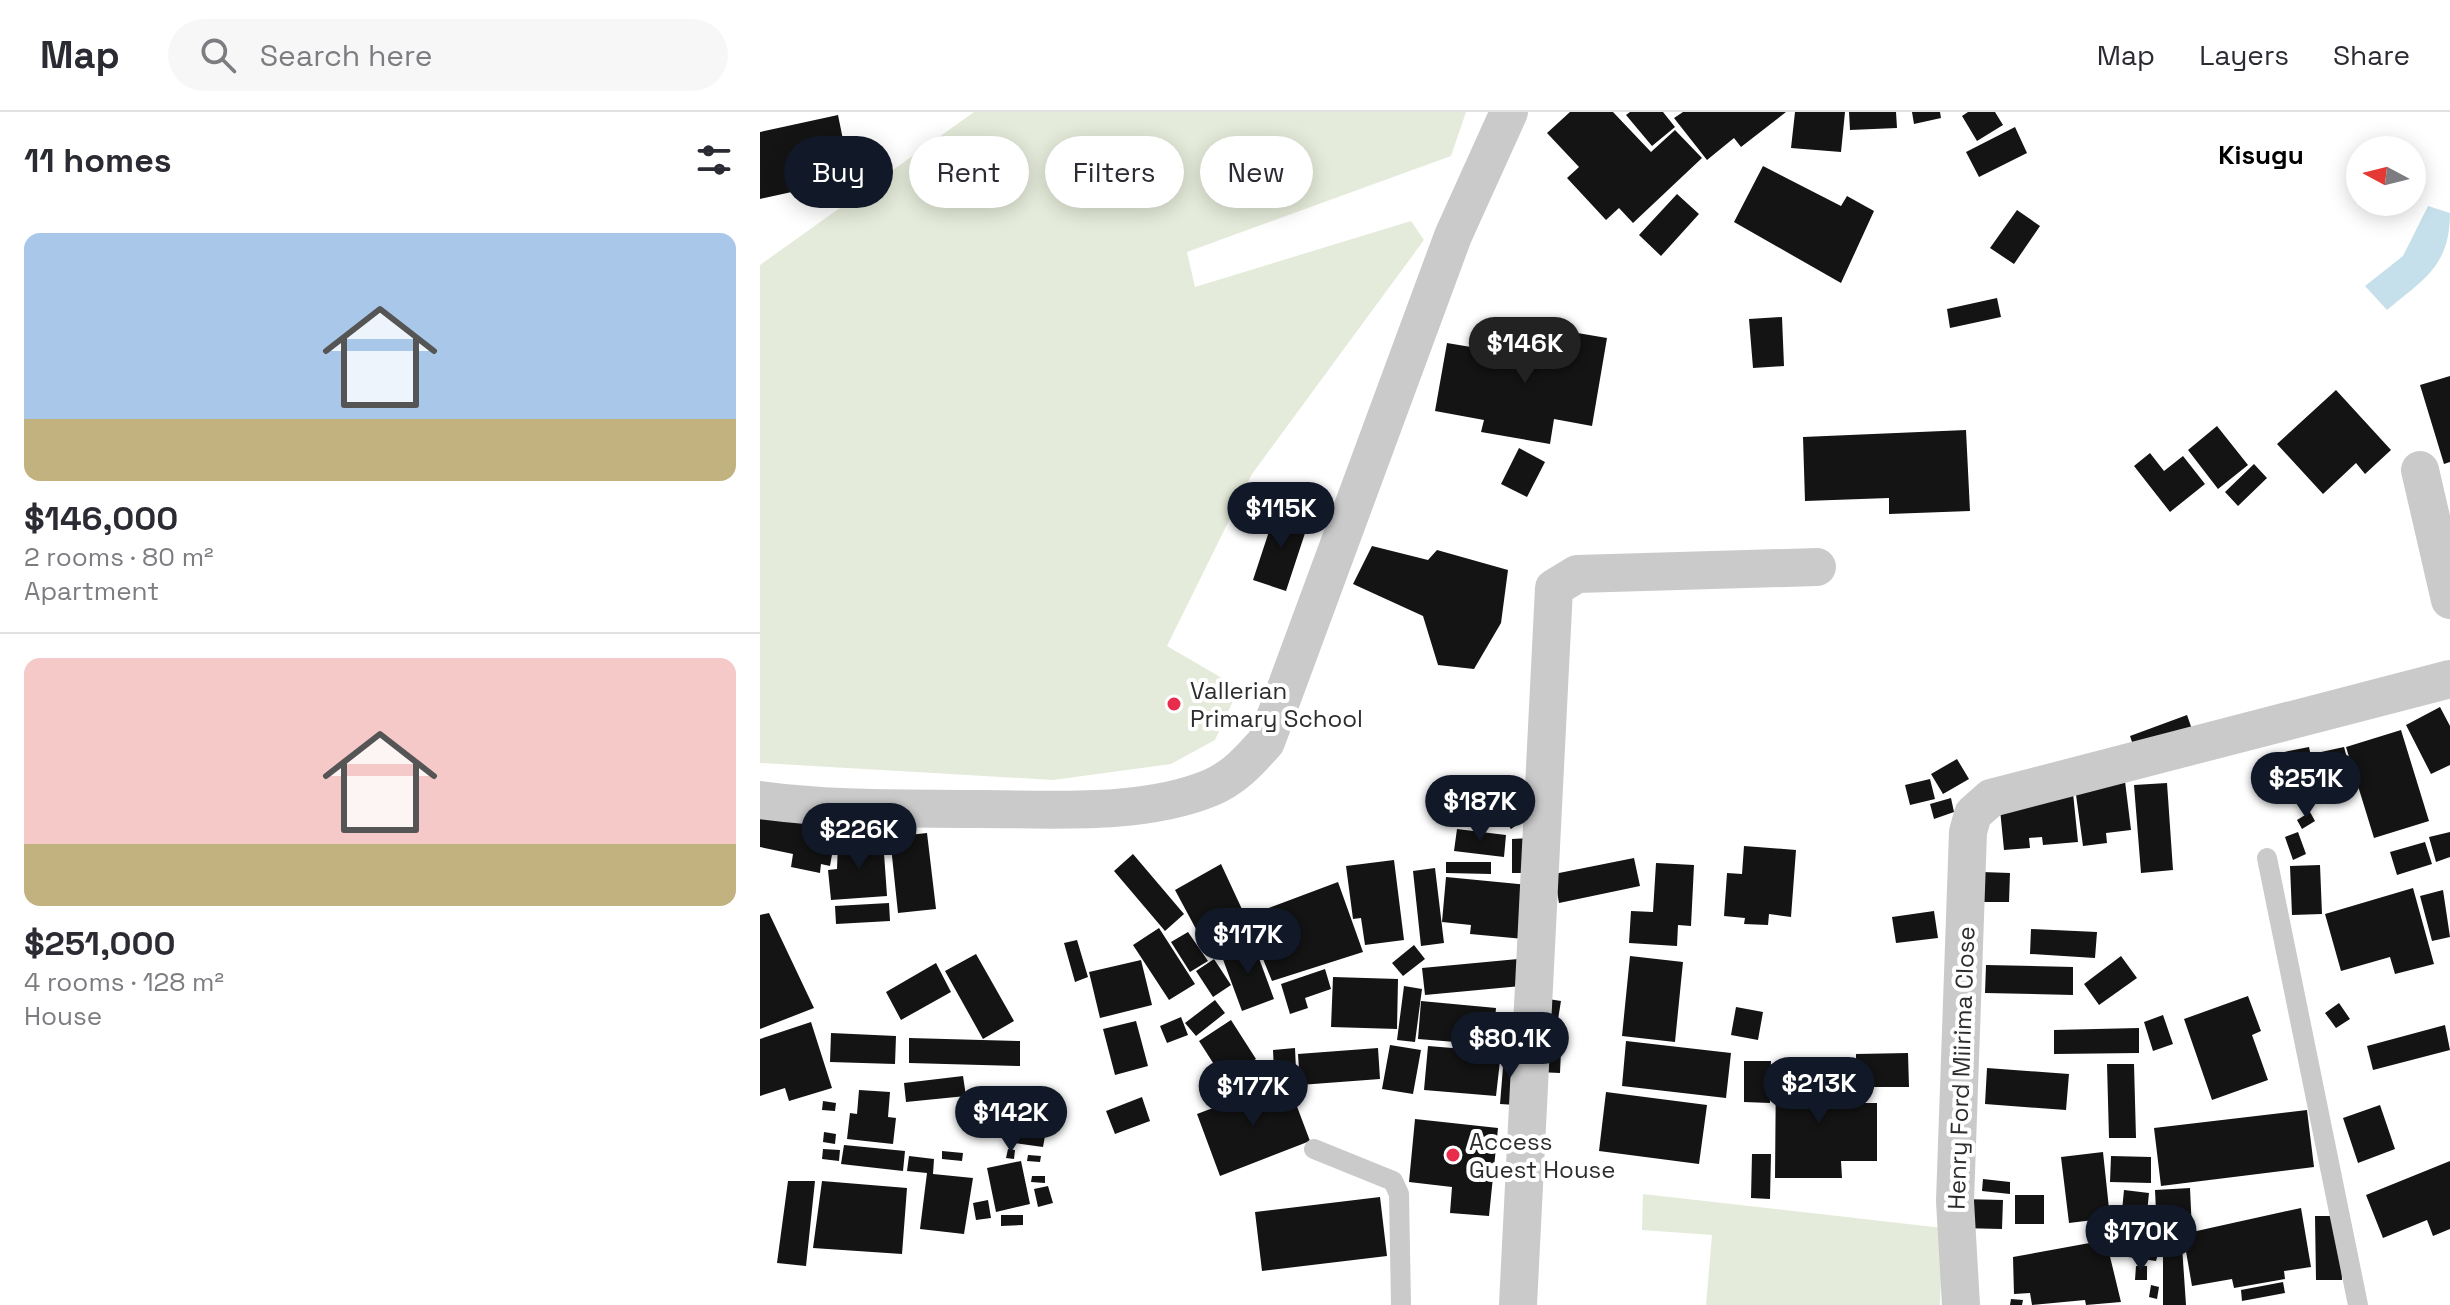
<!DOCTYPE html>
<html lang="en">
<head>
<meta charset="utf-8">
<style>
  body { margin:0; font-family:"Space Grotesk",sans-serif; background:#f7f7f7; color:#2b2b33; height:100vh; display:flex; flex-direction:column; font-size:30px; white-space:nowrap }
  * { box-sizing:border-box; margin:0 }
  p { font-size:26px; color:#7c7c81 }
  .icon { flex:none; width:44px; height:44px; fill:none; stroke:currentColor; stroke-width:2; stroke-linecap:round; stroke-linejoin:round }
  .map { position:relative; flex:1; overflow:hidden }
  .details { display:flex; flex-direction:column; background:#fff; width:760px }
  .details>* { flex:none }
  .top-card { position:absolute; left:24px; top:24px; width:760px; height:72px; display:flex; gap:16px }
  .needle { width:52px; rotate:277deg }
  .buttons { position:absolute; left:1586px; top:24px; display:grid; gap:16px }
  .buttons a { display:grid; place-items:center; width:80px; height:80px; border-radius:50%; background:#fff; box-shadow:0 4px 20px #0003; font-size:40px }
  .price { position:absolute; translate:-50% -68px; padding:0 18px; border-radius:28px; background:#111827; color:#fff; font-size:26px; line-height:52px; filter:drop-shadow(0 2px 4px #0008) }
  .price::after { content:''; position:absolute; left:50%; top:48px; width:24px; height:18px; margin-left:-12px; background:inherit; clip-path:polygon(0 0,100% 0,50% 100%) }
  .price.active { background:#222; color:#fff }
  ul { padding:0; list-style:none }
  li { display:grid; align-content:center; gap:16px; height:424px; padding:0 24px }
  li+li { border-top:2px solid #e1e1e2 }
  li span { display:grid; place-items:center; height:248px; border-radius:16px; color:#555 }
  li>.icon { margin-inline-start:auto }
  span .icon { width:144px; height:144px; fill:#fffc; stroke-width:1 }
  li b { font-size:34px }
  h2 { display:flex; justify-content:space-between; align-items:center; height:96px; padding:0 24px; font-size:34px }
  .tag { padding:0 28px; border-radius:36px; background:#fff; box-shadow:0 4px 20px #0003; font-size:28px; line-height:72px }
  .tag.active { background:#111827; color:#fff }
  header { display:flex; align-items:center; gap:48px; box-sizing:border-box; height:112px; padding:0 40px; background:#fff; border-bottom:2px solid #e1e1e2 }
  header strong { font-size:38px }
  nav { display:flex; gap:44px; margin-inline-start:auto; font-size:28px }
  .search { width:560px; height:72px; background:#f7f7f7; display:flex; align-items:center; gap:20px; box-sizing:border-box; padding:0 28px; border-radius:44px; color:#7c7c81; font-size:30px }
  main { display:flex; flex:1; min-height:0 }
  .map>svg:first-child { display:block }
</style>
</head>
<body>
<header>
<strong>Map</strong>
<div class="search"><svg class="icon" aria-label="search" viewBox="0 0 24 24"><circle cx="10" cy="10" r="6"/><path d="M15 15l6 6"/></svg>Search here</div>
<nav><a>Map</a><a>Layers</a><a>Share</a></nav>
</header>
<main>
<section class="details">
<h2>11 homes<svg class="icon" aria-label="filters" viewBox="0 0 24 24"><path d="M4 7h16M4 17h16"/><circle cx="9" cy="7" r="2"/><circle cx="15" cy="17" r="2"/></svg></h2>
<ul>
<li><span style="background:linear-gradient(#a9c7e8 75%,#c2b280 0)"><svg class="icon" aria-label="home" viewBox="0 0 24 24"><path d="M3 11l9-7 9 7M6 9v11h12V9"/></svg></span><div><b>$146,000</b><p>2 rooms · 80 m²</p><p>Apartment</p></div></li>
<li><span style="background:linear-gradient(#f6c9c9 75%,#c2b280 0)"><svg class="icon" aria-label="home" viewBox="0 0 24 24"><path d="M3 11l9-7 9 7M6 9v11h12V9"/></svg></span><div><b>$251,000</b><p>4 rooms · 128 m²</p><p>House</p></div></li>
</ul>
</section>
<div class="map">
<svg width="1690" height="1193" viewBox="0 0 1690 1193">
  <rect width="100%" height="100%" fill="#fff"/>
  <!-- green -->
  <path fill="#e5ebda" d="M 214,0 L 706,0 L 691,44 L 427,140 L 435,175 L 651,109 L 664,128 L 492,362 L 407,534 L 479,576 L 455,628 L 411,652 L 293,668 L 0,651 L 0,153 Z
    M 883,1082 L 1183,1116 L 1180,1193 L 946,1193 L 952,1123 L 882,1118 Z"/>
  <!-- water -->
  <path fill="#c6e0eb" d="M 1668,94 L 1690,101 C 1690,154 1664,167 1627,198 L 1605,174 L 1643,144 Z"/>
  <!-- building -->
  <path fill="#141414" d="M 810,0 L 853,0 L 891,40 L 915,18 L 942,46 L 873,111 L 859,96 L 846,108 L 807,66 L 819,55 L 787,21 Z
    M 870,0 L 903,0 L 915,15 L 892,34 L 866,3 Z
    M 923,0 L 1026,0 L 981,35 L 974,26 L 947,48 L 914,6 Z
    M 1035,0 L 1085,0 L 1081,40 L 1031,36 Z
    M 1089,0 L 1136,0 L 1137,16 L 1090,18 Z
    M 1152,0 L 1180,0 L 1181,6 L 1154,12 Z
    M 1208,0 L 1235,0 L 1243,13 L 1217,29 L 1202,4 Z
    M 78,3 L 91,67 L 0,87 L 0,20 Z
    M 1255,15 L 1267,41 L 1219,65 L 1206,40 Z
    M 1003,54 L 1081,94 L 1087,84 L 1114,99 L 1081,171 L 974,110 Z
    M 917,82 L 939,102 L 901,144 L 879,123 Z
    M 1257,98 L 1280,114 L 1254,152 L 1230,136 Z
    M 1237,186 L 1241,205 L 1190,216 L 1187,197 Z
    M 1022,205 L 1024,254 L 993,256 L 989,207 Z
    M 782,215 L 847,226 L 832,314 L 794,307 L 790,332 L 721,320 L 724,308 L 675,299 L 687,231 L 776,246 Z
    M 1690,264 L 1690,350 L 1684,352 L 1660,273 Z
    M 1576,278 L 1631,338 L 1605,362 L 1596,351 L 1563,382 L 1517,332 Z
    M 1457,314 L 1488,353 L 1458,377 L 1428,338 Z
    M 1206,318 L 1210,399 L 1129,402 L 1129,386 L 1045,389 L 1043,325 Z
    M 759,336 L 785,350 L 767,385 L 741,372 Z
    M 1390,341 L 1404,359 L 1423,344 L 1445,372 L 1410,400 L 1374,354 Z
    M 1494,352 L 1507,366 L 1478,394 L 1465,380 Z
    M 516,398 L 549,409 L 526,479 L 493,468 Z
    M 612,434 L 668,448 L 677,438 L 748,458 L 741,511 L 714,557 L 678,553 L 663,504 L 593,472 Z
    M 1680,595 L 1690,614 L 1690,653 L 1671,662 L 1646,613 Z
    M 1427,603 L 1433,620 L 1376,642 L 1370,624 Z
    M 1641,618 L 1669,709 L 1614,726 L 1586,635 Z
    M 1549,635 L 1558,677 L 1517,685 L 1509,643 Z
    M 1584,635 L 1593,668 L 1570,674 L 1561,640 Z
    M 1197,647 L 1209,667 L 1183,682 L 1171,662 Z
    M 1364,661 L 1371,718 L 1346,721 L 1347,731 L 1323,734 L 1314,668 Z
    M 1170,667 L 1175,687 L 1150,693 L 1145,673 Z
    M 1407,671 L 1413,758 L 1381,761 L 1374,673 Z
    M 1313,681 L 1318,730 L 1283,733 L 1282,725 L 1269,726 L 1270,736 L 1244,738 L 1239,687 Z
    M 1191,686 L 1194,700 L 1174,707 L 1170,692 Z
    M 761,689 L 771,703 L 751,717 L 741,703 Z
    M 0,697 L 66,710 L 64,718 L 76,720 L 70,754 L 61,752 L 60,761 L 31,755 L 33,742 L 0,735 Z
    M 1550,700 L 1555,709 L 1542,717 L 1537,708 Z
    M 697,717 L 746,723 L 744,745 L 694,739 Z
    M 1538,720 L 1546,742 L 1533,748 L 1525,725 Z
    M 1690,720 L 1690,745 L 1676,750 L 1669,725 Z
    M 167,721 L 176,797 L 138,801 L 130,725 Z
    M 771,726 L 771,761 L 752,761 L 752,727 Z
    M 123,727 L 127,784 L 71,788 L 68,758 L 77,757 L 78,730 Z
    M 1665,730 L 1672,752 L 1637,763 L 1630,740 Z
    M 984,734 L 1036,738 L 1031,805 L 1009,802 L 1008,813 L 984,812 L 985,806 L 964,804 L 967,761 L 982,762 Z
    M 373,742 L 424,802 L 405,819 L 354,759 Z
    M 874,746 L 880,774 L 799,791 L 794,762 Z
    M 634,748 L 644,828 L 605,833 L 601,806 L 593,807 L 586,754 Z
    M 686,750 L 731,750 L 731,762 L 686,761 Z
    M 896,751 L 934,753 L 931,814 L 918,813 L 917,834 L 869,831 L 871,799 L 893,800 Z
    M 461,752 L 494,823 L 451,845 L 415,778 Z
    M 1560,753 L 1562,802 L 1532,803 L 1530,754 Z
    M 675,756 L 684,831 L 661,834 L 653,759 Z
    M 1222,760 L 1250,761 L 1249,790 L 1221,790 Z
    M 686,765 L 768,773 L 764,827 L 710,822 L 711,813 L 682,810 Z
    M 578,770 L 603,840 L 512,869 L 496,830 L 493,802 Z
    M 1653,776 L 1674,852 L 1635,862 L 1630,845 L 1581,859 L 1565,802 Z
    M 1683,778 L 1690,825 L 1672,829 L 1660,784 Z
    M 129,791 L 130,809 L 76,812 L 75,794 Z
    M 1174,799 L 1178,826 L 1136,831 L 1132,805 Z
    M 9,801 L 54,896 L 0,917 L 0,803 Z
    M 399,816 L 435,872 L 409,888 L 373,833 Z
    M 1271,817 L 1337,820 L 1335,846 L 1270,842 Z
    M 428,820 L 448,849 L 430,860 L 411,830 Z
    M 317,828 L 328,865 L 315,870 L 304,831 Z
    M 493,830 L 514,887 L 482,899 L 461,842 Z
    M 654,833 L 665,847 L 643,864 L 632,851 Z
    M 216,842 L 254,909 L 223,927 L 185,859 Z
    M 870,844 L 923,850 L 915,930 L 862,924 Z
    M 1361,844 L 1377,866 L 1339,893 L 1324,872 Z
    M 454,847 L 471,873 L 453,885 L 436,859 Z
    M 758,847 L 761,874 L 665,883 L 662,856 Z
    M 381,848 L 392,893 L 340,906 L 329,860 Z
    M 176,851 L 191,880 L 141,908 L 126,880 Z
    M 1226,853 L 1313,855 L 1313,883 L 1225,881 Z
    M 565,857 L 571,877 L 545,886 L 548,896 L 530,902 L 521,872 Z
    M 573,865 L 638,867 L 637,917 L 571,915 Z
    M 644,874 L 662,877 L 655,930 L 637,928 Z
    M 1488,884 L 1501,919 L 1492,923 L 1508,968 L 1452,988 L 1424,907 Z
    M 782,886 L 801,889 L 796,920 L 778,918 Z
    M 455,888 L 465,901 L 436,924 L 425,911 Z
    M 661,889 L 736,896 L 733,933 L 658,927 Z
    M 1579,891 L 1590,907 L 1576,916 L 1565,901 Z
    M 976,895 L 1003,900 L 998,928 L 971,923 Z
    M 1403,903 L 1413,932 L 1393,939 L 1384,910 Z
    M 421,905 L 428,923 L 407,931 L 400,914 Z
    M 471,908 L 496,947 L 464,968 L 439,929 Z
    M 376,909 L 388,954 L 355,963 L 343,917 Z
    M 51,910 L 72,976 L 29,989 L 25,976 L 0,984 L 0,927 Z
    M 1685,913 L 1690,938 L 1613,958 L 1607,934 Z
    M 1379,916 L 1379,941 L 1294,942 L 1294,918 Z
    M 71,921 L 136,924 L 135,952 L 70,950 Z
    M 149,926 L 260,929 L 260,954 L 149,951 Z
    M 866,929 L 971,941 L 966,986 L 862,974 Z
    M 630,933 L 661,938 L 653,982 L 622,977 Z
    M 668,934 L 741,940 L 736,984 L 664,978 Z
    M 535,936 L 536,958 L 514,960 L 513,938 Z
    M 618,936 L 620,967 L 540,973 L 538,942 Z
    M 780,938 L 801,939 L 800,961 L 778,960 Z
    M 1148,941 L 1149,975 L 1096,975 L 1096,942 Z
    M 744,943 L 760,945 L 756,993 L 740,992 Z
    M 984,949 L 1011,949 L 1010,991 L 984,990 Z
    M 1016,951 L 1070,951 L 1070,991 L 1117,991 L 1117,1049 L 1081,1049 L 1082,1066 L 1015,1066 Z
    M 1347,952 L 1374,952 L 1376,1026 L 1349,1026 Z
    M 1227,956 L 1309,962 L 1306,998 L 1225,992 Z
    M 203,964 L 206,984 L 146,990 L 144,971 Z
    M 527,968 L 550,1029 L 460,1064 L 437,1002 Z
    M 99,978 L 130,980 L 128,1005 L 136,1006 L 133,1032 L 87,1027 L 90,1001 L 97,1002 Z
    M 846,980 L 947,993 L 939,1052 L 839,1039 Z
    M 382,985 L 390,1009 L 355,1022 L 346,999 Z
    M 63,989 L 76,991 L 75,999 L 62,998 Z
    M 1620,993 L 1635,1037 L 1598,1051 L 1583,1006 Z
    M 1547,998 L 1554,1055 L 1401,1074 L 1394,1016 Z
    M 655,1007 L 738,1016 L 729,1104 L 690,1101 L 692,1075 L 649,1070 Z
    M 228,1011 L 241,1012 L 240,1026 L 227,1025 Z
    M 249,1019 L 285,1024 L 283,1035 L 247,1030 Z
    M 64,1020 L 76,1022 L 75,1032 L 63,1030 Z
    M 84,1033 L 145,1039 L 143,1059 L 81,1052 Z
    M 63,1037 L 80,1038 L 79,1049 L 62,1047 Z
    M 248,1037 L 255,1038 L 254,1047 L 246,1046 Z
    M 182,1039 L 203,1041 L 202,1049 L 182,1047 Z
    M 1343,1040 L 1350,1106 L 1309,1111 L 1301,1045 Z
    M 992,1042 L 1011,1042 L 1010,1087 L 991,1086 Z
    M 268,1043 L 281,1044 L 280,1050 L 267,1049 Z
    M 149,1044 L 174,1047 L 173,1062 L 213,1066 L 204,1122 L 160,1117 L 167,1061 L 147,1059 Z
    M 1351,1044 L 1391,1045 L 1391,1071 L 1350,1070 Z
    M 261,1049 L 270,1092 L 236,1100 L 227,1056 Z
    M 1690,1049 L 1690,1117 L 1673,1124 L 1667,1108 L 1623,1126 L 1606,1083 Z
    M 272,1064 L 285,1064 L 285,1071 L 271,1070 Z
    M 1223,1067 L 1250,1070 L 1250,1082 L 1222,1079 Z
    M 28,1069 L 55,1069 L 46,1154 L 17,1151 Z
    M 62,1069 L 147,1076 L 142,1142 L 53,1136 Z
    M 288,1074 L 293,1091 L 278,1095 L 274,1077 Z
    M 1430,1076 L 1432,1119 L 1397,1121 L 1395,1078 Z
    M 1364,1078 L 1389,1081 L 1386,1111 L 1361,1109 Z
    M 1255,1083 L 1284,1083 L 1284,1112 L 1255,1112 Z
    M 620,1085 L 627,1144 L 502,1159 L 495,1100 Z
    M 1201,1087 L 1243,1088 L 1242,1117 L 1200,1116 Z
    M 228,1088 L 231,1106 L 216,1108 L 213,1091 Z
    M 1541,1096 L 1551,1155 L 1524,1159 L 1525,1167 L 1474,1176 L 1472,1167 L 1432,1174 L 1423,1122 Z
    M 241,1103 L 263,1103 L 263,1113 L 241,1114 Z
    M 1555,1104 L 1580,1104 L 1582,1168 L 1556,1168 Z
    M 1367,1115 L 1393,1116 L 1393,1135 L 1366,1134 Z
    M 1346,1128 L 1361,1190 L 1326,1193 L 1325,1188 L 1272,1193 L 1270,1181 L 1254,1182 L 1253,1145 Z
    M 1422,1134 L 1426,1193 L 1403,1193 L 1403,1137 Z
    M 1369,1137 L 1398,1142 L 1396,1149 L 1368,1145 Z
    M 1376,1154 L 1387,1154 L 1387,1168 L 1375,1168 Z
    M 1523,1170 L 1525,1181 L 1482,1189 L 1481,1178 Z
    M 1391,1173 L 1399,1175 L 1397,1187 L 1389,1185 Z
    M 1251,1187 L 1263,1188 L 1262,1193 L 1250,1193 Z"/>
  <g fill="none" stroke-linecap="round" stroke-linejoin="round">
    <!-- service -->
    <path stroke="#cacaca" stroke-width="20" d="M 1507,746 L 1598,1193
      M 554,1037 L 633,1069 L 639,1082 L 641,1193"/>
    <!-- minor -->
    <path stroke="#cacaca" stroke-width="38" d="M 1660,358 L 1690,488
      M 0,688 C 73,698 146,696 220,697 C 292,697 382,704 450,676 C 474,666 489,649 506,630 L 693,124 L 749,0
      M 758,1193 L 794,476 L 817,462 L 1057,455
      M 1201,1193 L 1195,1089 L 1208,720 L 1213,702 L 1231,686 L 1690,567"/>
  </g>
  <!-- markers -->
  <g fill="#e72c4c" stroke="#fff" stroke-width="3">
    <circle cx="414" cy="592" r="8"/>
    <circle cx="693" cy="1043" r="8"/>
  </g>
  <g text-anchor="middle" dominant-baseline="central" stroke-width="8" stroke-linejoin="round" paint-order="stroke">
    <!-- poi labels -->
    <g font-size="24" fill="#2d2d2d" stroke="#fff" text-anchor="start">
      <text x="430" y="578">Vallerian<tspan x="430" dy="28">Primary School</tspan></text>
      <text x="709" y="1029">Access<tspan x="709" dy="28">Guest House</tspan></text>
    </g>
    <!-- street labels -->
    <g font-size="24" fill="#2d2d2d" stroke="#fff">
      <text transform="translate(1201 956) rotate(-88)">Henry Ford Miirima Close</text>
    </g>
    <!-- neighbourhood labels -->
    <g font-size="26" font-weight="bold" fill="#000" stroke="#fff">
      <text x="1501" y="43">Kisugu</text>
    </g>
  </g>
</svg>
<div class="buttons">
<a><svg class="needle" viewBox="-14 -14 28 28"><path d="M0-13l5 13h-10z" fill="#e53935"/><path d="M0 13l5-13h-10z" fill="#7c7c81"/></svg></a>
</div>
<b class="price active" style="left:765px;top:273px">$146K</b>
<b class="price" style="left:521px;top:438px">$115K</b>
<b class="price" style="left:1546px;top:708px">$251K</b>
<b class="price" style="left:720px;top:731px">$187K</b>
<b class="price" style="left:99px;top:759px">$226K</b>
<b class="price" style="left:488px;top:864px">$117K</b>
<b class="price" style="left:750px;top:968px">$80.1K</b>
<b class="price" style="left:1059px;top:1013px">$213K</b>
<b class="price" style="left:493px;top:1016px">$177K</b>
<b class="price" style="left:251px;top:1042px">$142K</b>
<b class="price" style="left:1381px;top:1161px">$170K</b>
<div class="top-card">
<a class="tag active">Buy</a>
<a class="tag">Rent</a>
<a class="tag">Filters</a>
<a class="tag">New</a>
</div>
</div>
</main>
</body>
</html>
